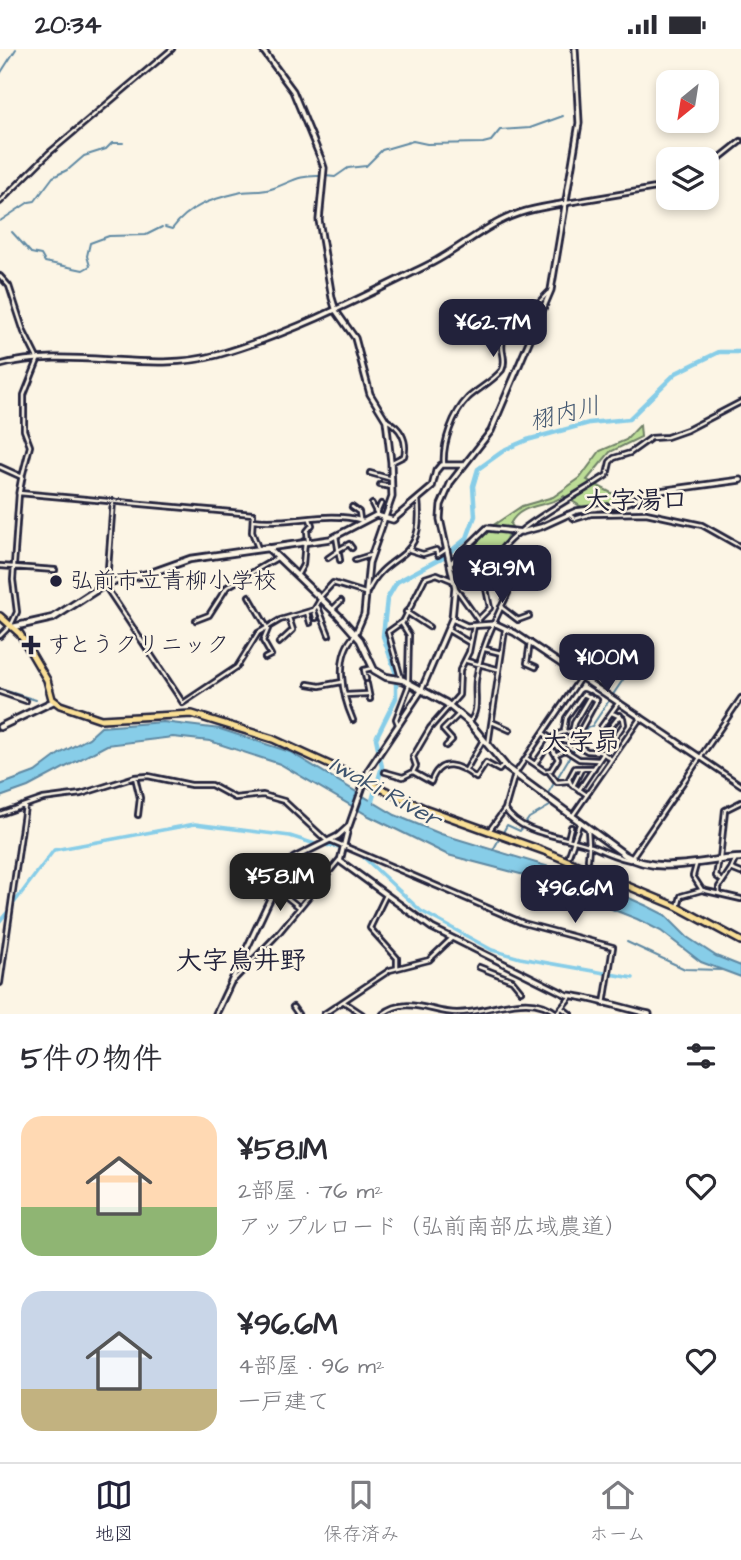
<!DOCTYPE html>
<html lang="ja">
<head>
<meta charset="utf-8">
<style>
  body { margin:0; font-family:"Architects Daughter","Klee One",sans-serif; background:#f2f2f3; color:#2b2b33; height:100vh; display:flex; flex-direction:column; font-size:26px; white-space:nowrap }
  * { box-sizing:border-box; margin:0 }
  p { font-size:23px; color:#7c7c81 }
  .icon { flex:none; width:38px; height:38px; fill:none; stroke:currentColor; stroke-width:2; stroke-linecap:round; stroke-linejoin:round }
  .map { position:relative; height:965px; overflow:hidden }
  .side { display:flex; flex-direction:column; background:#fff; flex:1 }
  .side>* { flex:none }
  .needle { width:46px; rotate:210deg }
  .fabs { position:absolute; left:656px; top:21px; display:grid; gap:14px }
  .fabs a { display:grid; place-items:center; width:63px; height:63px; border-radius:14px; background:#fff; box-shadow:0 4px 10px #0003; font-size:35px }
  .price { position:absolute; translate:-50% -60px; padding:0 16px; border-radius:14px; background:#22223b; color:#fff; font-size:23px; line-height:46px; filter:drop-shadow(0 2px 4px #0008) }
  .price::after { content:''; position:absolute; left:50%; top:42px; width:21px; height:16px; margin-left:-10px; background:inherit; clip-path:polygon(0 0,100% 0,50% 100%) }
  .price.selected { background:#222; color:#fff }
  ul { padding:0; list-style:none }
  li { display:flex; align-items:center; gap:21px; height:175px; padding:0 21px }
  li span { display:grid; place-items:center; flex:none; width:196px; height:140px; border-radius:21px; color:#555 }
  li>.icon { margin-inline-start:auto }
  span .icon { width:84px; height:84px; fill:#fffc; stroke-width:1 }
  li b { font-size:30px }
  h2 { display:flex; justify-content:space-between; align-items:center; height:84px; padding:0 21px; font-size:30px }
  .status { display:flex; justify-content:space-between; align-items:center; height:49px; padding:0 35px; background:#fff; direction:ltr }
  .status svg { height:19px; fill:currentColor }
  .dock { display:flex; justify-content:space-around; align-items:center; height:98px; border-top:2px solid #e1e1e2; background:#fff; font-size:19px; color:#7c7c81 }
  .dock a { display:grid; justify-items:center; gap:4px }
  .dock .selected { color:#22223b }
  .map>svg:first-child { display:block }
</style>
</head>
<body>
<div class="status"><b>20:34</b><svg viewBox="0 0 49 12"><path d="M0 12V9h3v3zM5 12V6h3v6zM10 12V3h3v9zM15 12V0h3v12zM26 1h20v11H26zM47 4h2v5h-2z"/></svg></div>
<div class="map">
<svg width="741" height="965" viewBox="0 0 741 965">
  <rect width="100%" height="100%" fill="#fcf5e5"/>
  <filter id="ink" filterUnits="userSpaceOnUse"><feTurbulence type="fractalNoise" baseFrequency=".0143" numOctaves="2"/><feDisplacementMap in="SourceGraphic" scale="14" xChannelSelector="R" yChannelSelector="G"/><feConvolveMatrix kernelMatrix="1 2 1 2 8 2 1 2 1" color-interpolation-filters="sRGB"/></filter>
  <g filter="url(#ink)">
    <!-- green -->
    <path fill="#bcdd96" stroke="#6f8068" stroke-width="2" d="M 640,376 L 641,388 L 610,403 L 587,431 L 619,448 L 621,459 C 598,473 584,459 564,447 C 547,459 521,453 510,475 L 512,478 C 501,496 499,514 486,532 L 478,533 L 461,523 L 455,511 L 486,481 L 522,457 L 553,448 L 580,429 L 600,402 L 626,391 Z"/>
    <!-- water -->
    <path fill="#87cde8" stroke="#5f89a3" stroke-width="2" d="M 163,673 L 220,680 L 290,703 L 395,766 L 441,785 L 582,828 L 647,857 L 665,866 L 687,888 L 716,907 L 741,917 L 741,928 L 701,913 L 661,882 L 637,870 L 528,827 L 448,806 L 369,767 L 280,715 L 210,692 L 173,688 L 107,696 L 28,738 L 0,748 L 0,736 L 35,723 L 59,705 L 89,689 L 101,678 Z"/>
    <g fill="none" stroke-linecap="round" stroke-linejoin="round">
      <!-- stream -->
      <path stroke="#5f89a3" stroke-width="2" d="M 0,25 L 16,0
        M 69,120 L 84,107 L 106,100 L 112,94 L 123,94
        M 325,127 L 335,128 L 348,119 L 366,117 L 382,101 L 413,92 L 427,95 L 483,94 L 491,92 L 500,81 L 530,79 L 563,67
        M 0,172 L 29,153 L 35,152 L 53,128 L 67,121
        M 165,178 L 172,180 C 189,157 212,150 238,144 C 248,141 262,144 274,139 C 293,132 299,126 321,127
        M 12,183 L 31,204 L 41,206 L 45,213 L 83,221 L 90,217 L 87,207 L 90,194 L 109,187 L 146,186 L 162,178
        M 0,640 L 36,651
        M 612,647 L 646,597
        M 547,746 L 587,679 L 592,677 L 610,650
        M 493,801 L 507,776 L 520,782 L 529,769 L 555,754
        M 627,893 L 685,920 L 721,921"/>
      <!-- canal -->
      <path stroke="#87cde8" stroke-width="3.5" d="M 360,805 L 421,862 L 492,901 L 520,909 L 633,929
        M 14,854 L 54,801 L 195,775 L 290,787 L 315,795 L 340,798
        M 0,872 L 9,861"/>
      <!-- river -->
      <path stroke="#87cde8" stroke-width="4.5" d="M 371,755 L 382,718 L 376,689 L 396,649 L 396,625 L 383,587 L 387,550 L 397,533 L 445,507 L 467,489 L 475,467 L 473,437 L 478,420 L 506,400 L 527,391 L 589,374 L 629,370 L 676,324 L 719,303 L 741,303"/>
      <!-- minor casing -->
      <g stroke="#22223b" stroke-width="8">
        <path id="minor" d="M 707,119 L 741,92
          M 0,153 L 49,104 L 172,0
          M 567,154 L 668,137
          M 0,227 L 9,237 L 24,283 L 38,311 L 24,346 L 24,381 L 30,397 L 22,428 L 0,418
          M 386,371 C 400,378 408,391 404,407 L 392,413
          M 444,416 C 442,395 453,364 468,349 C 479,339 492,333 502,321 C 508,309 498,300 504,289 L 548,244
          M 370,424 L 392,430
          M 380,436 L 392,438
          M 372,455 L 376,463
          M 352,458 L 359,463 L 360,470
          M 568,465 L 575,470 L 591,465 L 646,464 L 702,476 L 741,498
          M 376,466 L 381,455
          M 253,471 C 290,476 327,461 363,472
          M 336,487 L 340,511
          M 308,492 L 307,482 L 312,476 L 310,470
          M 338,501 L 349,495 L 352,499
          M 410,501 L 423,505 L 436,501 L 438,506 L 447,500
          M 328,509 L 338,502
          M 355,511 L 371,506
          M 0,517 L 55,521
          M 298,525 L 303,516 L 305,492
          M 107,533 L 113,452
          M 104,535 L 183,654 L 237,618 L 258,584 L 280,571 L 314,561 L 320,551
          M 455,538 L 479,572
          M 368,542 C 388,499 425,517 418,451
          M 249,547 L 268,580 L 263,592 L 271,606 L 265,609
          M 321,547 L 333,534 L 365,544
          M 318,558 L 329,586
          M 501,558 L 518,571 L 529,567
          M 333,560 L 341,552
          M 314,561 L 316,569
          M 307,563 L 310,574
          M 406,563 L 429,578
          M 479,570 L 490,559 L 485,535 L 498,523
          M 196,571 L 209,566 L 227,538 L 277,509
          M 448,581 L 470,594
          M 0,587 L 11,576 L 17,563 L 13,531 L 19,444 L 253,465 L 252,483 L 258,499
          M 530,593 L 527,614 L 536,618
          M 279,594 L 293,581 L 289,569
          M 485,600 L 501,604
          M 467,612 L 497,620
          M 581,628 L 515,725 L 505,760 C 521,787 568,787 594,798 C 607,804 616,808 630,811 L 741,649
          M 401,629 L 388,583 L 402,573
          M 366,630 L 364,621 L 372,619
          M 408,632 L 409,586 L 402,575 L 425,529 L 437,525 L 454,532
          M 308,635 L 320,637 L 342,633
          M 367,635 L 370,650
          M 0,643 L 26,652
          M 345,646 L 367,645
          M 353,671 C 342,646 334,607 355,586
          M 469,673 C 480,662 474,646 476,631 C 480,601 495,571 508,544 L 506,533 L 494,516 C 497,485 582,445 607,426 L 610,413 L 614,409 L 630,404 L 651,389 L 667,388 L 687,381 L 741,353
          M 492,673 L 510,681
          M 398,675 L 396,670 L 409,636
          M 543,684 L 552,690 L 570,692 L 587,702 L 601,703 L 611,710
          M 603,688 L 620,666
          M 570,692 L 574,674 L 590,647
          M 488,696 L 505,581
          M 604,696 L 601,678 L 619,653
          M 446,697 L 452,691 L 443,681 L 460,664
          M 557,705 L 565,701 L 579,710 L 598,711
          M 526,709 L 545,722 L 551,721 L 558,710 L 549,695 C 559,679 565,685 581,680 L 597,651 L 583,645 L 566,669 L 564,681
          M 701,709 L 741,736
          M 535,715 L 549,695
          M 466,721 L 483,691
          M 385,723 L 403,728 L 413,723
          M 413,723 L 416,717 L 413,708 L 430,679 L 459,646 L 460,621 L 469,603 L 474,577
          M 413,723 L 431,733 C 440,707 459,716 476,729 L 486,714 L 499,721 L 503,716
          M 550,724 L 557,733 L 569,732
          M 135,728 L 140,749 L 138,766
          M 573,737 L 582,719
          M 579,741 L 603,705 L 604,697 L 611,694 L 624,675 L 623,669 L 612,664
          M 587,746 L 571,735 L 569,730 L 575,719 L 594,719
          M 0,765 L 43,750 L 81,745 L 135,728 L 148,727 L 191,736 L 211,736 L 235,749 L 263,746 L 284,752 L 327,792
          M 573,766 L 641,668
          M 588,780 L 589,797
          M 489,782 L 505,760
          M 568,790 L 571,778
          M 330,791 L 523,874 L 613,898 L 604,955
          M 573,792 L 580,773
          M 569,806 L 574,792
          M 719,810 L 716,827 L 721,831
          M 720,810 L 725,761 L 741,753
          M 588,811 L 589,797
          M 735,811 L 731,820 L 741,824
          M 696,816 L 693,827 L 702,841
          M 274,838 L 299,858
          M 719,844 L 719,838 L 731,820
          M 386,846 L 370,879 L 397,909 L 397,919
          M 678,858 L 681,847 L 702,841 L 741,850
          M 479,918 L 512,931 L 521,942
          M 233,932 L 277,886 L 339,811
          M 0,934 L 25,757
          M 344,953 L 362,965
          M 293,958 L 298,965
          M 562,959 L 570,965
          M 558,963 L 571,947
          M 324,965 L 390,921 L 429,911 L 451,890
          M 383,965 C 407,946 432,964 457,964 C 492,964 528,940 558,965"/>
      </g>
      <!-- tertiary casing -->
      <g stroke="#22223b" stroke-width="9">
        <path id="tertiary" d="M 262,0 L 293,42 L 321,110 L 324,119 L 319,171 L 332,249 L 336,262 L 355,289 L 370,345 L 386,371 L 391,413 L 392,448 L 369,514 L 364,565 L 355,586
          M 0,316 C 71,297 149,325 217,306 C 291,285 363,248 432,214 C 461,199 488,174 520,164 C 535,159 551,157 567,154
          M 19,444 L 22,428
          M 268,499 L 330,490 L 376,466 L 393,471 L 432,438 L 436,422 L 441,416 L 464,416
          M 450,515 L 487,479 L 522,483 L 541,478 L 576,462 L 621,456 L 652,443 L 741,431
          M 452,570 L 467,577 L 496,575 L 515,584 L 701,709
          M 348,779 L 340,812 L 432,879 L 567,946 C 594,949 622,959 649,965
          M 216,965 L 285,818 L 294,809 L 338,787 L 349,777 L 369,720 L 421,642 L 452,570 L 455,538 L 440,470 L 441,456 L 451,433 L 491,382 L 551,241 L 579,74 L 575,0"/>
      </g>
      <!-- secondary casing -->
      <g stroke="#22223b" stroke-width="10">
        <path id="secondary" d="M 13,578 L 53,569 L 107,534 L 148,525 L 190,510 L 268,499 L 339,567 L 360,591 L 374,621 L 386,628 L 403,631 L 446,654 L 469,673 L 507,719 L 625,806 C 658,827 705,810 741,809
          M 0,678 L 54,652"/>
      </g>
      <!-- primary casing -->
      <g stroke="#22223b" stroke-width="10">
        <path id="primary" d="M 0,567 L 20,585 L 47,631 L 52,650 L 60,656 L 101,670 L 192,665 L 273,690 L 424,759 L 544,802 L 678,858 L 741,892"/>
      </g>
      <!-- minor -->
      <use href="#minor" stroke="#fcf5e5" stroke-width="2.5"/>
      <!-- tertiary -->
      <use href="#tertiary" stroke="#fcf5e5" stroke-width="3.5"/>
      <!-- secondary -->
      <use href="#secondary" stroke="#fcf5e5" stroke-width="4.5"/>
      <!-- primary -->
      <use href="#primary" stroke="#fadf96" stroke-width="5"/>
    </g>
  </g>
  <!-- markers -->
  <g fill="#22223b" stroke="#fcf5e5" stroke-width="2.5">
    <circle cx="56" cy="532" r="7"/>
    <path d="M27.5 585.5h7v7h7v7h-7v7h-7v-7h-7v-7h7z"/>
  </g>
  <g text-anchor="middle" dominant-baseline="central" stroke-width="5" stroke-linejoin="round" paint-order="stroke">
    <!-- poi labels -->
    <g font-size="23" fill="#22223b" stroke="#fcf5e5" text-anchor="start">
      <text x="70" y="532">弘前市立青柳小学校</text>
      <text x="47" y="596">すとうクリニック</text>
    </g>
    <!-- water labels -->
    <g font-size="24" font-style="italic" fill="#40556f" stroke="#fcf5e5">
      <text transform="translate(565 365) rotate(-14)">栩内川</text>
      <text transform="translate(385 743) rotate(29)">Iwaki River</text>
    </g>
    <!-- quarter labels -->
    <g font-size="26" font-weight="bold" fill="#22223b" stroke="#fcf5e5">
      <text x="636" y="452">大字湯口</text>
      <text x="581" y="693">大字昴</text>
      <text x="241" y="912">大字鳥井野</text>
    </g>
  </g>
</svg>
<div class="fabs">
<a><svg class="needle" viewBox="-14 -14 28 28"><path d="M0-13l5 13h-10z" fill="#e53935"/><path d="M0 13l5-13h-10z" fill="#7c7c81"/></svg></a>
<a><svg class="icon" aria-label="layers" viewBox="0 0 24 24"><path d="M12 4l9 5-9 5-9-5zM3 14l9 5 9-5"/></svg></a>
</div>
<b class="price" style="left:493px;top:310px">¥62.7M</b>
<b class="price" style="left:502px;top:556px">¥81.9M</b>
<b class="price" style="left:607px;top:645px">¥100M</b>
<b class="price selected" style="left:280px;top:864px">¥58.1M</b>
<b class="price" style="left:575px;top:876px">¥96.6M</b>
</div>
<section class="side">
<h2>5件の物件<svg class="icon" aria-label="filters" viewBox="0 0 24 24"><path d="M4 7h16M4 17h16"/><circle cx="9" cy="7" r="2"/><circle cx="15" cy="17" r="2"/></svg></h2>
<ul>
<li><span style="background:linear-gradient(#ffd9b3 65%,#8fb573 0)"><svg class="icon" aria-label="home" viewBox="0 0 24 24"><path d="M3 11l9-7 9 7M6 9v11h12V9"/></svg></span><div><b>¥58.1M</b><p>2部屋 · 76 m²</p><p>アップルロード（弘前南部広域農道）</p></div><svg class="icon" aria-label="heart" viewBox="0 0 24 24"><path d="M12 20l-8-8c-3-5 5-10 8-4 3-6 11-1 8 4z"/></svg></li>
<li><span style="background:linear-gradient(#c9d6e8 70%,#c2b280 0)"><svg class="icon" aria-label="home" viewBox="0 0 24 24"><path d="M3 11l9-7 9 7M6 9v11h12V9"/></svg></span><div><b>¥96.6M</b><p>4部屋 · 96 m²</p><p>一戸建て</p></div><svg class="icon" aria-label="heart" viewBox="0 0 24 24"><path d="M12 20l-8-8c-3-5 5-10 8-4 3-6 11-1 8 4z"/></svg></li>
</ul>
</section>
<nav class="dock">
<a class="selected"><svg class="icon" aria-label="map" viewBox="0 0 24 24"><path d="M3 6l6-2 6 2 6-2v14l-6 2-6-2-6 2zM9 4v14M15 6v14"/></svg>地図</a>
<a><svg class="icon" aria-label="saved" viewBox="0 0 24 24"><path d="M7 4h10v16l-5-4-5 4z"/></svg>保存済み</a>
<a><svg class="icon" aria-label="home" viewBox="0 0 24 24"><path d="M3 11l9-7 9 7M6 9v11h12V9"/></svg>ホーム</a>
</nav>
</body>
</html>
